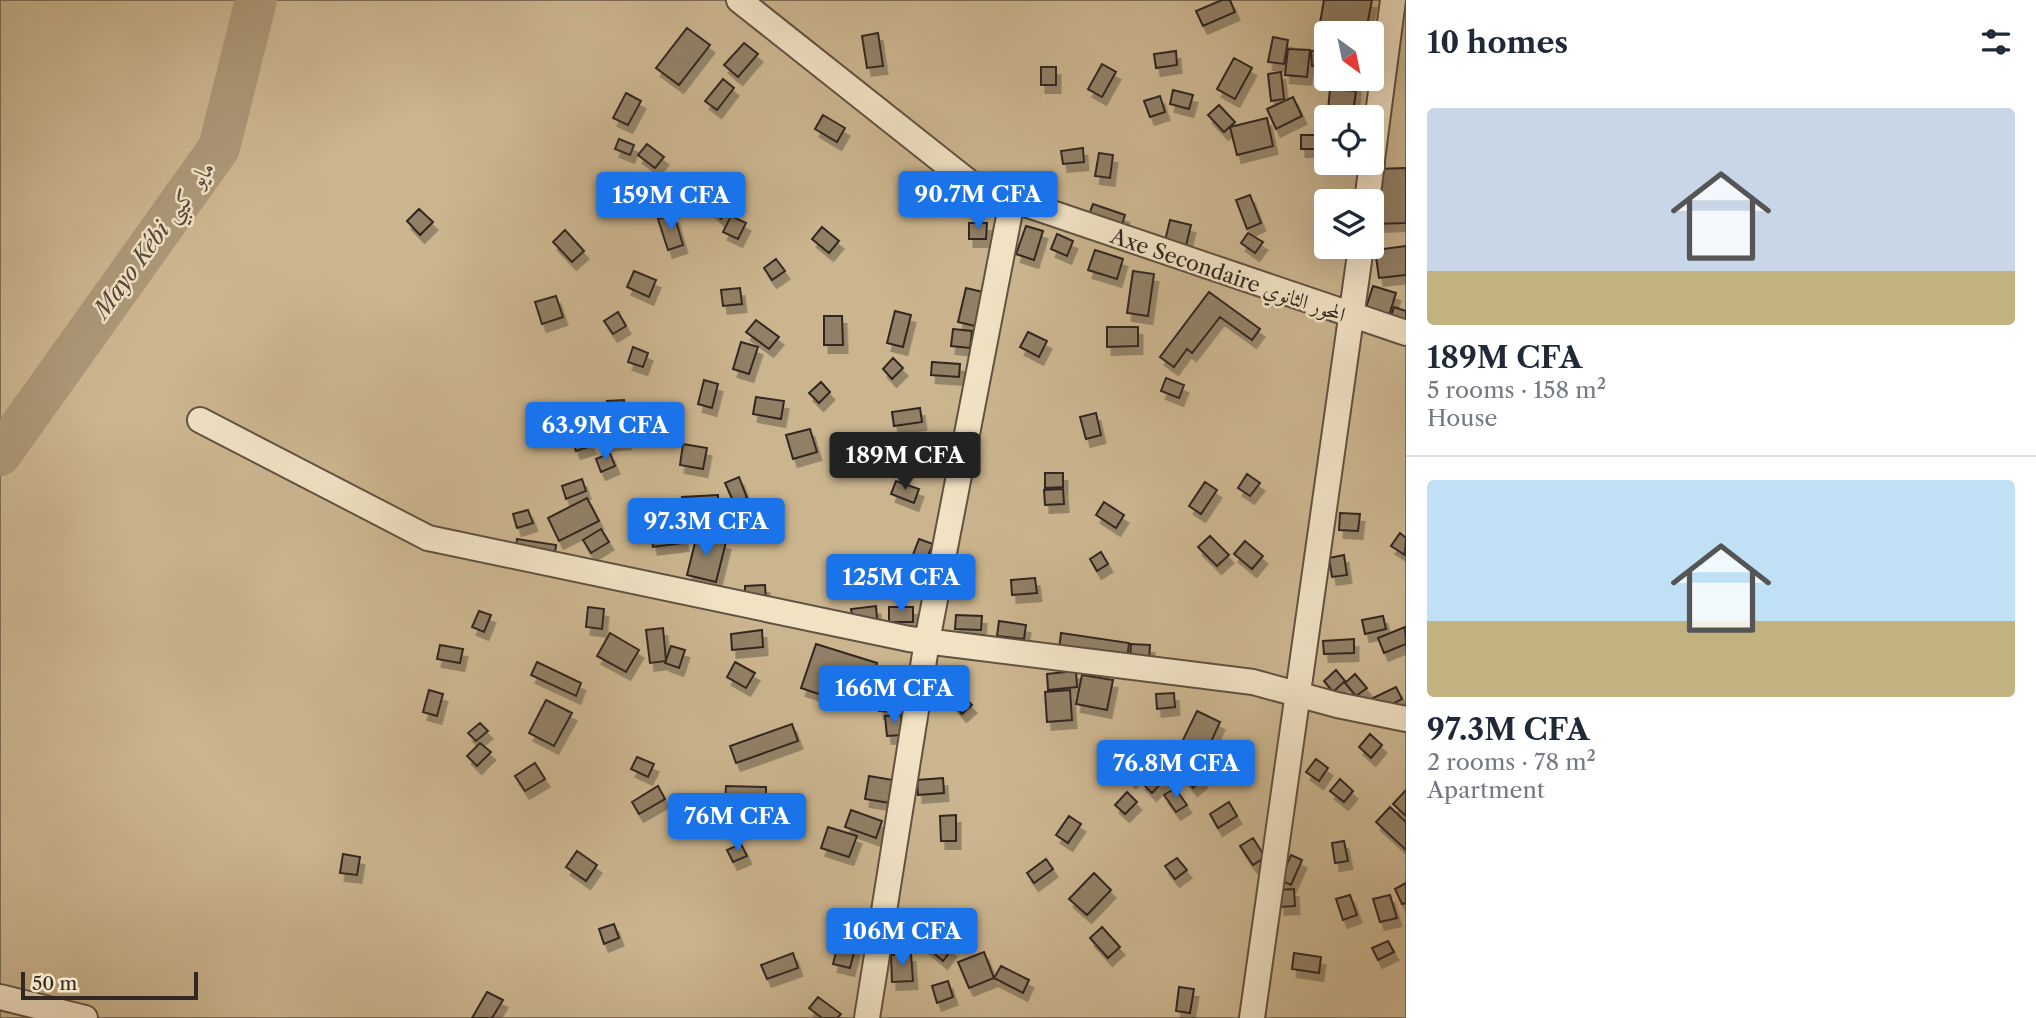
<!DOCTYPE html>
<html lang="en">
<head>
<meta charset="utf-8">
<style>
  body { margin:0; font-family:"Libre Caslon Text",Amiri,serif; background:#f2f2f3; color:#1f2937; height:100vh; display:flex; flex-direction:column; font-size:26px; white-space:nowrap }
  * { box-sizing:border-box; margin:0 }
  p { font-size:23px; color:#747a83 }
  .icon { flex:none; width:38px; height:38px; fill:none; stroke:currentColor; stroke-width:2; stroke-linecap:round; stroke-linejoin:round }
  .map { position:relative; flex:1; overflow:hidden }
  .panel { display:flex; flex-direction:column; background:#fff; width:630px }
  .panel>* { flex:none }
  .needle { width:46px; rotate:147deg }
  .fabs { position:absolute; left:1314px; top:21px; display:grid; gap:14px }
  .fabs a { display:grid; place-items:center; width:70px; height:70px; border-radius:7px; background:#fff; box-shadow:0 7px 28px #0002; font-size:35px }
  .scale { position:absolute; left:21px; bottom:18px; width:177px; box-sizing:border-box; padding-left:7px; border:4px solid #332721; border-top:0; font-size:19px; line-height:24px; white-space:nowrap; color:#332721; -webkit-text-stroke:5px #f1e2c4; paint-order:stroke }
  .price { position:absolute; translate:-50% -60px; padding:0 16px; border-radius:7px; background:#1a73e8; color:#fff; font-size:23px; line-height:46px; filter:drop-shadow(0 2px 4px #0008) }
  .price::after { content:''; position:absolute; left:50%; top:42px; width:21px; height:16px; margin-left:-10px; background:inherit; clip-path:polygon(0 0,100% 0,50% 100%) }
  .price.on { background:#222; color:#fff }
  ul { padding:0; list-style:none }
  li { display:grid; align-content:center; gap:14px; height:371px; padding:0 21px }
  li+li { border-top:2px solid #e0e1e3 }
  li span { display:grid; place-items:center; height:217px; border-radius:7px; color:#555 }
  li>.icon { margin-inline-start:auto }
  span .icon { width:126px; height:126px; fill:#fffc; stroke-width:1 }
  li b { font-size:30px }
  h2 { display:flex; justify-content:space-between; align-items:center; height:84px; padding:0 21px; font-size:30px }
  main { display:flex; flex:1; min-height:0 }
  .map>svg:first-child { display:block }
</style>
</head>
<body>
<main>
<div class="map">
<svg width="1406" height="1018" viewBox="0 0 1406 1018">
  <defs>
    <filter id="shadow"><feDropShadow dx="4.5" dy="8" stdDeviation="0" flood-color="#0004"/></filter>
  </defs>
  <rect width="100%" height="100%" fill="#ead2a5"/>
  <filter id="stains"><feTurbulence type="fractalNoise" baseFrequency=".00286" numOctaves="4"/><feColorMatrix values="0 0 0 0 .2 0 0 0 0 .09 0 0 0 0 .02 0 0 0 .5 -.17"/></filter>
  <radialGradient id="worn" r=".72"><stop offset=".6" stop-color="#630" stop-opacity="0"/><stop offset="1" stop-color="#630" stop-opacity=".3"/></radialGradient>
  <!-- green -->
  <path fill="#cbb58f" stroke="#7f6e58" stroke-width="2" fill-rule="evenodd" d="M 0,0 L 1406,0 L 1406,1018 L 0,1018 ZM 1326,33 L 1372,33 L 1372,79 L 1326,79 ZM 1326,117 L 1372,117 L 1372,163 L 1326,163 ZM 1326,201 L 1372,201 L 1372,247 L 1326,247 Z"/>
  <g fill="none" stroke-linecap="round" stroke-linejoin="round">
    <!-- river -->
    <path stroke="#ac9878" stroke-width="42" d="M 0,455 L 219,148 L 256,0"/>
  </g>
  <!-- building -->
  <path fill="#928066" stroke="#332721" stroke-width="2" filter="url(#shadow)" d="M 1222,0 L 1230,0 L 1235,12 L 1203,26 L 1196,11 Z
    M 1324,0 L 1372,0 L 1366,31 L 1320,23 Z
    M 687,28 L 710,45 L 679,85 L 656,68 Z
    M 878,33 L 883,66 L 867,68 L 862,36 Z
    M 1273,37 L 1288,40 L 1284,64 L 1268,62 Z
    M 744,43 L 758,54 L 738,77 L 724,65 Z
    M 1288,49 L 1310,50 L 1307,77 L 1285,75 Z
    M 1326,49 L 1326,65 L 1312,66 L 1311,51 Z
    M 1176,51 L 1177,65 L 1156,68 L 1154,54 Z
    M 1234,58 L 1252,68 L 1235,99 L 1217,89 Z
    M 1102,64 L 1116,72 L 1102,97 L 1088,89 Z
    M 1041,67 L 1056,67 L 1056,85 L 1041,85 Z
    M 1281,72 L 1284,99 L 1271,101 L 1268,74 Z
    M 723,79 L 734,88 L 717,110 L 705,101 Z
    M 1332,79 L 1356,79 L 1356,88 L 1332,89 Z
    M 1330,89 L 1356,91 L 1353,113 L 1328,110 Z
    M 1173,90 L 1193,95 L 1189,109 L 1170,104 Z
    M 626,93 L 641,101 L 628,125 L 613,118 Z
    M 1160,96 L 1165,112 L 1150,117 L 1144,101 Z
    M 1293,97 L 1302,116 L 1276,129 L 1267,109 Z
    M 1219,105 L 1235,122 L 1224,132 L 1208,115 Z
    M 823,115 L 845,128 L 837,142 L 815,129 Z
    M 1267,118 L 1273,146 L 1237,155 L 1230,127 Z
    M 1301,135 L 1326,135 L 1326,149 L 1301,149 Z
    M 619,139 L 634,145 L 630,155 L 615,149 Z
    M 647,144 L 664,157 L 655,168 L 638,155 Z
    M 1083,148 L 1084,162 L 1063,164 L 1061,151 Z
    M 1099,153 L 1113,155 L 1110,178 L 1095,176 Z
    M 1406,168 L 1406,223 L 1375,224 L 1374,169 Z
    M 663,179 L 670,204 L 651,209 L 644,184 Z
    M 722,188 L 737,202 L 721,219 L 706,205 Z
    M 1250,195 L 1261,223 L 1247,229 L 1236,200 Z
    M 1093,204 L 1125,215 L 1121,228 L 1088,217 Z
    M 419,209 L 433,222 L 420,235 L 407,221 Z
    M 674,215 L 683,245 L 668,250 L 658,219 Z
    M 731,216 L 746,223 L 738,239 L 723,232 Z
    M 1170,220 L 1191,225 L 1185,250 L 1164,245 Z
    M 969,223 L 987,223 L 986,239 L 969,239 Z
    M 1026,226 L 1043,231 L 1034,260 L 1016,254 Z
    M 822,227 L 839,241 L 829,253 L 812,239 Z
    M 565,230 L 584,251 L 572,262 L 553,242 Z
    M 1248,233 L 1263,242 L 1255,253 L 1241,243 Z
    M 1057,234 L 1073,241 L 1067,256 L 1051,249 Z
    M 1406,246 L 1406,275 L 1379,278 L 1375,250 Z
    M 1095,250 L 1123,259 L 1117,279 L 1088,270 Z
    M 776,259 L 785,271 L 772,280 L 764,268 Z
    M 634,271 L 656,280 L 649,297 L 627,287 Z
    M 1133,271 L 1154,274 L 1148,316 L 1127,313 Z
    M 1373,286 L 1396,293 L 1387,322 L 1364,314 Z
    M 740,288 L 742,304 L 723,306 L 721,290 Z
    M 966,288 L 983,292 L 975,326 L 958,322 Z
    M 1209,292 L 1260,329 L 1252,340 L 1220,317 L 1192,353 L 1187,349 L 1174,367 L 1160,357 Z
    M 556,296 L 563,317 L 542,324 L 535,302 Z
    M 1394,307 L 1406,311 L 1406,328 L 1389,323 Z
    M 895,311 L 911,315 L 903,347 L 887,343 Z
    M 618,312 L 626,326 L 613,334 L 604,321 Z
    M 824,316 L 842,316 L 843,345 L 824,345 Z
    M 756,320 L 779,337 L 769,349 L 746,332 Z
    M 1107,327 L 1138,327 L 1138,346 L 1107,347 Z
    M 953,329 L 972,331 L 970,348 L 951,346 Z
    M 1028,332 L 1047,341 L 1039,357 L 1020,347 Z
    M 741,342 L 758,347 L 749,374 L 733,369 Z
    M 633,347 L 648,353 L 643,367 L 628,362 Z
    M 893,358 L 903,368 L 892,379 L 883,369 Z
    M 932,362 L 960,364 L 959,377 L 931,375 Z
    M 1166,378 L 1184,385 L 1179,398 L 1161,391 Z
    M 704,380 L 718,384 L 712,408 L 698,404 Z
    M 821,382 L 830,392 L 819,403 L 809,393 Z
    M 756,397 L 784,401 L 781,419 L 753,414 Z
    M 624,400 L 627,441 L 598,444 L 597,427 L 609,426 L 607,401 Z
    M 920,408 L 922,422 L 894,426 L 892,412 Z
    M 1096,413 L 1101,435 L 1086,439 L 1080,417 Z
    M 585,429 L 591,446 L 576,451 L 570,434 Z
    M 810,429 L 817,452 L 793,459 L 786,435 Z
    M 957,434 L 958,460 L 943,461 L 942,435 Z
    M 683,444 L 707,448 L 703,469 L 680,465 Z
    M 610,453 L 615,466 L 601,472 L 596,459 Z
    M 1045,473 L 1063,473 L 1063,487 L 1045,488 Z
    M 1247,474 L 1260,483 L 1250,496 L 1238,488 Z
    M 739,477 L 747,498 L 734,503 L 725,483 Z
    M 582,479 L 586,491 L 566,499 L 562,486 Z
    M 896,481 L 919,489 L 914,503 L 891,494 Z
    M 1205,482 L 1217,490 L 1201,514 L 1189,506 Z
    M 1063,489 L 1064,504 L 1045,505 L 1044,490 Z
    M 718,495 L 719,521 L 684,524 L 682,497 Z
    M 587,498 L 599,521 L 559,541 L 548,518 Z
    M 1104,502 L 1124,515 L 1116,528 L 1096,515 Z
    M 528,510 L 533,523 L 517,528 L 513,514 Z
    M 1340,513 L 1360,514 L 1358,531 L 1339,530 Z
    M 682,527 L 684,543 L 653,547 L 651,531 Z
    M 601,529 L 609,542 L 591,553 L 583,540 Z
    M 1400,533 L 1406,538 L 1405,555 L 1391,546 Z
    M 697,535 L 726,542 L 716,582 L 687,575 Z
    M 1210,536 L 1229,555 L 1217,566 L 1198,547 Z
    M 517,539 L 556,545 L 554,561 L 515,555 Z
    M 919,539 L 933,544 L 924,565 L 911,560 Z
    M 1245,541 L 1263,556 L 1252,569 L 1234,554 Z
    M 1101,552 L 1108,564 L 1097,571 L 1090,559 Z
    M 1344,555 L 1347,575 L 1332,577 L 1329,558 Z
    M 1035,578 L 1037,593 L 1012,595 L 1011,580 Z
    M 765,585 L 766,600 L 745,601 L 745,586 Z
    M 876,606 L 877,619 L 853,622 L 851,609 Z
    M 588,607 L 604,609 L 602,629 L 586,627 Z
    M 889,607 L 913,607 L 913,622 L 889,622 Z
    M 479,611 L 491,615 L 484,632 L 472,627 Z
    M 956,615 L 982,616 L 981,630 L 955,629 Z
    M 1383,616 L 1386,629 L 1365,634 L 1362,620 Z
    M 999,621 L 1026,625 L 1024,639 L 997,636 Z
    M 1405,627 L 1406,644 L 1384,653 L 1378,638 Z
    M 663,628 L 666,661 L 650,663 L 646,630 Z
    M 762,630 L 763,647 L 732,650 L 731,634 Z
    M 610,633 L 639,650 L 626,672 L 597,656 Z
    M 1061,633 L 1129,643 L 1127,660 L 1059,650 Z
    M 1354,639 L 1354,653 L 1324,654 L 1323,641 Z
    M 816,644 L 877,663 L 872,681 L 846,672 L 842,684 L 830,681 L 825,696 L 801,688 Z
    M 1131,644 L 1150,645 L 1149,660 L 1130,660 Z
    M 440,645 L 463,649 L 460,663 L 437,659 Z
    M 671,646 L 685,650 L 679,668 L 665,663 Z
    M 537,662 L 581,683 L 576,696 L 531,675 Z
    M 735,662 L 755,673 L 746,688 L 727,677 Z
    M 1336,670 L 1345,681 L 1333,692 L 1324,681 Z
    M 1076,671 L 1077,687 L 1048,690 L 1047,674 Z
    M 1355,674 L 1367,688 L 1356,696 L 1345,683 Z
    M 1082,675 L 1113,680 L 1107,710 L 1076,704 Z
    M 881,686 L 906,688 L 905,712 L 879,711 Z
    M 1396,687 L 1402,699 L 1379,711 L 1373,698 Z
    M 429,690 L 443,694 L 437,716 L 423,712 Z
    M 1070,690 L 1072,720 L 1047,722 L 1045,692 Z
    M 958,691 L 972,705 L 962,714 L 949,699 Z
    M 1174,693 L 1175,707 L 1157,709 L 1156,694 Z
    M 546,700 L 572,713 L 554,746 L 529,733 Z
    M 1197,711 L 1220,722 L 1206,753 L 1182,742 Z
    M 901,715 L 902,735 L 887,736 L 885,716 Z
    M 480,723 L 488,731 L 476,741 L 468,733 Z
    M 792,724 L 798,741 L 736,763 L 730,746 Z
    M 1370,734 L 1382,745 L 1371,758 L 1359,747 Z
    M 480,743 L 491,752 L 477,766 L 467,756 Z
    M 1123,744 L 1145,767 L 1131,780 L 1109,758 Z
    M 637,757 L 654,764 L 648,777 L 631,769 Z
    M 1316,759 L 1328,768 L 1319,781 L 1306,772 Z
    M 1190,762 L 1203,779 L 1193,788 L 1179,771 Z
    M 535,763 L 545,779 L 525,791 L 515,776 Z
    M 1157,766 L 1168,776 L 1152,793 L 1141,782 Z
    M 869,776 L 893,780 L 890,803 L 865,799 Z
    M 943,778 L 944,793 L 918,795 L 917,780 Z
    M 1340,779 L 1353,791 L 1344,802 L 1330,791 Z
    M 658,786 L 665,799 L 639,814 L 632,802 Z
    M 726,786 L 766,787 L 766,805 L 725,804 Z
    M 1175,788 L 1187,805 L 1176,812 L 1164,795 Z
    M 1406,790 L 1406,816 L 1393,804 Z
    M 1127,792 L 1137,802 L 1125,814 L 1115,805 Z
    M 1229,802 L 1237,816 L 1218,828 L 1210,814 Z
    M 1390,807 L 1406,822 L 1406,850 L 1376,822 Z
    M 851,810 L 882,821 L 876,838 L 845,827 Z
    M 956,815 L 956,841 L 941,841 L 940,816 Z
    M 1069,816 L 1081,824 L 1068,843 L 1056,835 Z
    M 828,827 L 857,836 L 849,857 L 821,848 Z
    M 1253,838 L 1265,857 L 1253,865 L 1240,846 Z
    M 1344,841 L 1348,861 L 1335,863 L 1332,843 Z
    M 741,844 L 747,856 L 733,862 L 727,850 Z
    M 577,851 L 597,865 L 586,881 L 566,867 Z
    M 343,854 L 360,857 L 357,875 L 340,873 Z
    M 1291,855 L 1302,860 L 1291,885 L 1280,880 Z
    M 1177,858 L 1187,870 L 1175,879 L 1165,866 Z
    M 1046,859 L 1053,869 L 1034,883 L 1027,873 Z
    M 1094,873 L 1111,890 L 1087,915 L 1069,899 Z
    M 1406,883 L 1406,903 L 1402,904 L 1395,889 Z
    M 1294,889 L 1295,906 L 1280,907 L 1279,890 Z
    M 1350,895 L 1357,915 L 1343,920 L 1336,899 Z
    M 1390,895 L 1397,918 L 1380,922 L 1373,899 Z
    M 614,924 L 619,938 L 604,944 L 599,929 Z
    M 1102,927 L 1120,947 L 1108,958 L 1090,938 Z
    M 842,929 L 859,933 L 850,968 L 833,964 Z
    M 932,934 L 952,949 L 943,961 L 924,945 Z
    M 1388,941 L 1394,952 L 1378,960 L 1372,948 Z
    M 984,952 L 994,978 L 969,988 L 958,962 Z
    M 793,953 L 798,968 L 767,979 L 761,965 Z
    M 1294,953 L 1321,957 L 1319,973 L 1292,969 Z
    M 911,954 L 913,981 L 892,982 L 891,955 Z
    M 1001,966 L 1029,980 L 1023,993 L 994,978 Z
    M 948,981 L 953,997 L 937,1003 L 932,986 Z
    M 1179,987 L 1194,989 L 1190,1013 L 1176,1011 Z
    M 487,992 L 503,1000 L 492,1018 L 472,1018 Z
    M 818,997 L 841,1014 L 837,1018 L 822,1018 L 809,1008 Z"/>
  <g fill="none" stroke-linecap="round" stroke-linejoin="round">
    <!-- minor casing -->
    <g stroke="#615242" stroke-width="28">
      <path id="minor" d="M 739,0 L 975,187 L 1406,333
        M 1372,160 L 1393,0
        M 1367,201 L 1372,163
        M 200,420 L 428,538 L 909,639 L 1253,682 L 1337,705 L 1406,719
        M 0,997 L 85,1018
        M 867,1018 L 927,641 L 1012,201
        M 1252,1018 L 1361,247"/>
    </g>
    <!-- minor -->
    <use href="#minor" stroke="#f1e2c4" stroke-width="24"/>
  </g>
  <g text-anchor="middle" dominant-baseline="central" stroke-width="5" stroke-linejoin="round" paint-order="stroke">
    <!-- street labels -->
    <g font-size="21" fill="#332721" stroke="#f1e2c4">
      <text transform="translate(1228 275) rotate(19)">Axe Secondaire المحور الثانوي</text>
    </g>
    <!-- water labels -->
    <g font-size="23" font-style="italic" fill="#57493b" stroke="#f1e2c4">
      <text transform="translate(154 239) rotate(-54)">Mayo Kébi مايو كيبي</text>
    </g>
  </g>
  <rect width="100%" height="100%" filter="url(#stains)"/>
  <rect width="100%" height="100%" fill="url(#worn)"/>
</svg>
<div class="fabs">
<a><svg class="needle" viewBox="-14 -14 28 28"><path d="M0-13l5 13h-10z" fill="#e53935"/><path d="M0 13l5-13h-10z" fill="#747a83"/></svg></a>
<a><svg class="icon" aria-label="locate" viewBox="0 0 24 24"><circle cx="12" cy="12" r="6"/><path d="M12 2v4M12 18v4M2 12h4M18 12h4"/></svg></a>
<a><svg class="icon" aria-label="layers" viewBox="0 0 24 24"><path d="M12 4l9 5-9 5-9-5zM3 14l9 5 9-5"/></svg></a>
</div>
<div class="scale">50 m</div>
<b class="price" style="left:978px;top:231px">90.7M CFA</b>
<b class="price" style="left:671px;top:232px">159M CFA</b>
<b class="price" style="left:605px;top:462px">63.9M CFA</b>
<b class="price on" style="left:905px;top:492px">189M CFA</b>
<b class="price" style="left:706px;top:558px">97.3M CFA</b>
<b class="price" style="left:901px;top:614px">125M CFA</b>
<b class="price" style="left:894px;top:725px">166M CFA</b>
<b class="price" style="left:1176px;top:800px">76.8M CFA</b>
<b class="price" style="left:737px;top:853px">76M CFA</b>
<b class="price" style="left:902px;top:968px">106M CFA</b>
</div>
<section class="panel">
<h2>10 homes<svg class="icon" aria-label="filters" viewBox="0 0 24 24"><path d="M4 7h16M4 17h16"/><circle cx="9" cy="7" r="2"/><circle cx="15" cy="17" r="2"/></svg></h2>
<ul>
<li><span style="background:linear-gradient(#c9d6e8 75%,#c2b280 0)"><svg class="icon" aria-label="home" viewBox="0 0 24 24"><path d="M3 11l9-7 9 7M6 9v11h12V9"/></svg></span><div><b>189M CFA</b><p>5 rooms · 158 m²</p><p>House</p></div></li>
<li><span style="background:linear-gradient(#bfe0f5 65%,#c2b280 0)"><svg class="icon" aria-label="home" viewBox="0 0 24 24"><path d="M3 11l9-7 9 7M6 9v11h12V9"/></svg></span><div><b>97.3M CFA</b><p>2 rooms · 78 m²</p><p>Apartment</p></div></li>
</ul>
</section>
</main>
</body>
</html>
